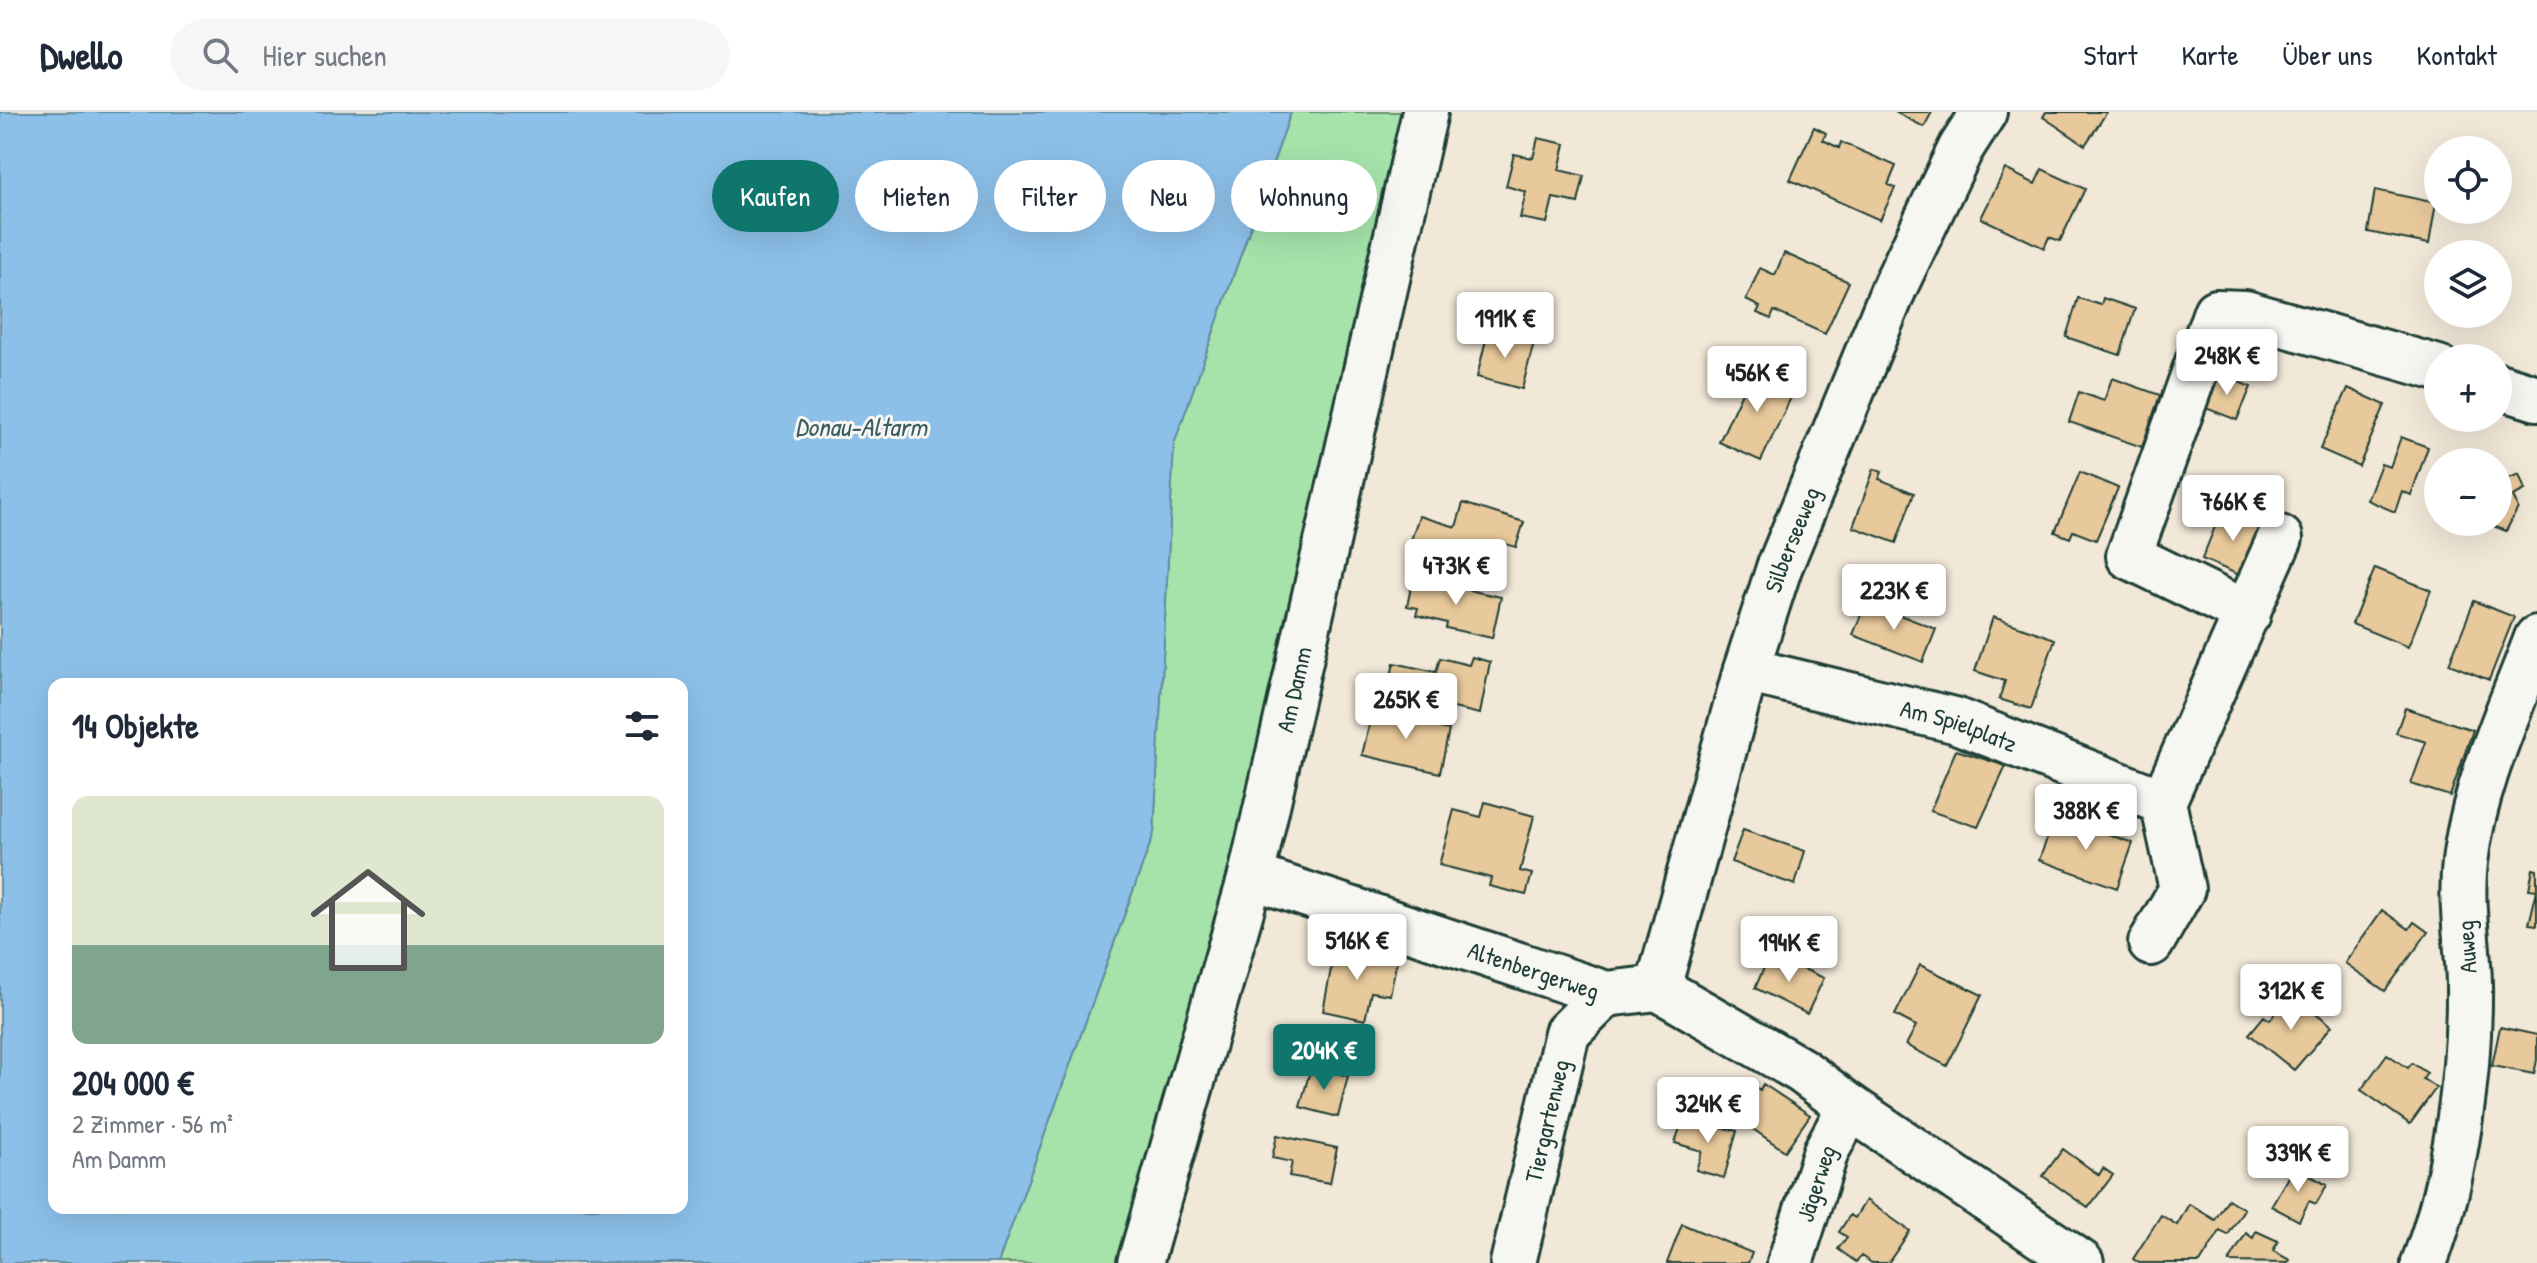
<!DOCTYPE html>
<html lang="de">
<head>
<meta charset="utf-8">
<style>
  body { margin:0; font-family:"Patrick Hand",sans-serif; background:#f6f6f7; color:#1f2937; height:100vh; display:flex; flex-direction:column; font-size:30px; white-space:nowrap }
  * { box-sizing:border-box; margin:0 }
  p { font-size:26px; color:#747a83 }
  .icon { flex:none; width:44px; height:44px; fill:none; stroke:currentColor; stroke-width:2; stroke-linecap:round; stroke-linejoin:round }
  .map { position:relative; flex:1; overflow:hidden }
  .panel { position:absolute; left:48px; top:566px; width:640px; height:536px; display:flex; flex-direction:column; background:#fff; border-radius:16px; box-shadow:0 8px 32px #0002 }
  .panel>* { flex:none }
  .top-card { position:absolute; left:712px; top:48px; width:760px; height:72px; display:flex; gap:16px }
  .tools { position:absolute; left:2424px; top:24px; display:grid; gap:16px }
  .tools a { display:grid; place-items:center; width:88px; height:88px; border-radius:50%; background:#fff; box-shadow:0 8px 32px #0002; font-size:40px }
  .price { position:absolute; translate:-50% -68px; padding:0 18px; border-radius:8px; background:#fff; color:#222; font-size:26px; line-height:52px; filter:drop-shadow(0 2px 4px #0008) }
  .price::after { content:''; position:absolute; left:50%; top:48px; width:24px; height:18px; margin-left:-12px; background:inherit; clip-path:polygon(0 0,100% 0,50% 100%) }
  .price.on { background:#0f766e; color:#fff }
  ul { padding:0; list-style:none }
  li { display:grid; align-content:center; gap:16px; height:424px; padding:0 24px }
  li+li { border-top:2px solid #e0e1e3 }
  li span { display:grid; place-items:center; height:248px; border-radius:16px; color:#555 }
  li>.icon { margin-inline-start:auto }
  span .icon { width:144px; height:144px; fill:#fffc; stroke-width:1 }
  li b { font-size:34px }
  h2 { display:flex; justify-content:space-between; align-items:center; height:96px; padding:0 24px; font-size:34px }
  .pill { padding:0 28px; border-radius:36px; background:#fff; box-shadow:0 8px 32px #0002; font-size:28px; line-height:72px }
  .pill.on { background:#0f766e; color:#fff }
  header { display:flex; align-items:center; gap:48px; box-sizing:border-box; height:112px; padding:0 40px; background:#fff; border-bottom:2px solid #e0e1e3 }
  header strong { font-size:38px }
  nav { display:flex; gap:44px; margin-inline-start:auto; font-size:28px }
  .search { width:560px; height:72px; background:#f6f6f7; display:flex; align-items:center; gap:20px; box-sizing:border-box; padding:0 28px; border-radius:44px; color:#747a83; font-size:30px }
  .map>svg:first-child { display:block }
</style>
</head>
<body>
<header>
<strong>Dwello</strong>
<div class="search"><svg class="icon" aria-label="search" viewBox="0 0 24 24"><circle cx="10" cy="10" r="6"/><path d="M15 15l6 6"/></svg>Hier suchen</div>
<nav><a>Start</a><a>Karte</a><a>Über uns</a><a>Kontakt</a></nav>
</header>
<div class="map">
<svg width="2537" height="1151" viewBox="0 0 2537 1151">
  <rect width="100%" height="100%" fill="#f2e8d8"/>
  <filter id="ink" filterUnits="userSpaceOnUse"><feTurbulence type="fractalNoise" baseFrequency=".0125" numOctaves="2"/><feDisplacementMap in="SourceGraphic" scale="16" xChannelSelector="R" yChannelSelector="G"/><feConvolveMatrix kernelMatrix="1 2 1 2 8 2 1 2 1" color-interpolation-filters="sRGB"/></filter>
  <g filter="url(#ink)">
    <!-- green -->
    <path fill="#a5e3ab" stroke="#629070" stroke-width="2" d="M 1291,0 L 1413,0 L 1234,756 L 1126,1151 L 998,1151 L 1154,721 L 1174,332 Z"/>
    <!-- water -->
    <path fill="#8dc0e9" stroke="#618ca1" stroke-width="2" fill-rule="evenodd" d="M 0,0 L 1291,0 L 1174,332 L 1154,721 L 998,1151 L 0,1151 ZM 54,572 L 682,572 L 682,1096 L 54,1096 Z"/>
    <!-- building -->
    <path fill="#e8c99b" stroke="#1f3d34" stroke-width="2" d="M 1895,0 L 1932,0 L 1924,15 Z
      M 2046,0 L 2107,0 L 2085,33 L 2043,5 Z
      M 1814,15 L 1826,21 L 1823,28 L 1839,36 L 1841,30 L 1896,54 L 1888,73 L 1895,76 L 1880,108 L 1790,68 Z
      M 1538,26 L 1565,32 L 1559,58 L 1584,64 L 1578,91 L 1553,86 L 1547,111 L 1520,106 L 1526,80 L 1506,74 L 1514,42 L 1533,46 Z
      M 2005,57 L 2035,72 L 2042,57 L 2085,77 L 2060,129 L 2049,125 L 2044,136 L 1981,106 Z
      M 2375,78 L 2436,91 L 2429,132 L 2368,120 Z
      M 1784,141 L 1849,170 L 1825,222 L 1774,199 L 1771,207 L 1757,201 L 1760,195 L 1746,188 L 1760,156 L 1775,163 Z
      M 2078,186 L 2101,193 L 2103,186 L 2135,197 L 2120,243 L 2066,225 Z
      M 1488,219 L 1534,230 L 1522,277 L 1477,265 Z
      M 1755,252 L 1780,263 L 1775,272 L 1793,281 L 1761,349 L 1719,330 Z
      M 2217,261 L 2251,275 L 2237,308 L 2203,295 Z
      M 2112,266 L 2160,283 L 2142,335 L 2069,310 L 2079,280 L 2104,289 Z
      M 2348,276 L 2385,293 L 2359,354 L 2320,337 Z
      M 2401,325 L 2428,335 L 2411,383 L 2402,379 L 2395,400 L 2367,388 L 2381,352 L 2390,355 Z
      M 1874,357 L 1882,360 L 1879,367 L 1914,381 L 1896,431 L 1853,415 Z
      M 2080,360 L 2118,376 L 2096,428 L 2073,419 L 2070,426 L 2055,420 Z
      M 2498,361 L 2510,366 L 2519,362 L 2525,378 L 2513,384 L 2518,396 L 2506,419 L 2488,412 L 2498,410 Z
      M 1463,391 L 1524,410 L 1516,435 L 1505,432 L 1498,454 L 1470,445 L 1465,461 L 1443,454 L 1448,436 L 1443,434 L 1439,446 L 1408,437 L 1419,404 L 1456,415 Z
      M 2221,400 L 2266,418 L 2255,445 L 2247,441 L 2239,463 L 2202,447 Z
      M 2375,456 L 2431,478 L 2408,535 L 2352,512 Z
      M 1413,466 L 1501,485 L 1492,526 L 1446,516 L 1447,511 L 1416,503 L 1418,496 L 1407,494 Z
      M 2474,489 L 2514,505 L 2489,568 L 2449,552 Z
      M 1866,490 L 1936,517 L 1923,550 L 1853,523 Z
      M 1993,505 L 2055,527 L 2031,597 L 1999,587 L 2005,569 L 1975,559 Z
      M 1472,545 L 1490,550 L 1480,602 L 1387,581 L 1394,551 L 1436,560 L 1440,546 L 1469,553 Z
      M 1386,596 L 1426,605 L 1424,612 L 1449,618 L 1440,661 L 1362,643 L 1372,601 L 1385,604 Z
      M 2405,596 L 2473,618 L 2450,684 L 2411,672 L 2426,630 L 2396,621 Z
      M 1956,638 L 2006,654 L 1978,715 L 1930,699 Z
      M 1485,690 L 1534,704 L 1520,759 L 1532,762 L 1526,783 L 1489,774 L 1491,766 L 1439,753 L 1454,698 L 1481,705 Z
      M 2056,703 L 2133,731 L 2117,776 L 2039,748 Z
      M 1743,718 L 1805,739 L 1795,773 L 1731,750 Z
      M 2533,757 L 2537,758 L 2537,813 L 2529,812 L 2537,778 L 2529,777 Z
      M 2382,798 L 2409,817 L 2414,810 L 2428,820 L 2385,879 L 2345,851 Z
      M 1335,836 L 1397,848 L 1390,883 L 1371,880 L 1365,908 L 1323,899 Z
      M 1770,842 L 1824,866 L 1807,902 L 1755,876 Z
      M 1920,853 L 1982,883 L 1947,954 L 1906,933 L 1916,914 L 1895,903 Z
      M 2291,881 L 2332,914 L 2294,958 L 2249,922 L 2264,904 L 2270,908 Z
      M 2500,915 L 2537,923 L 2537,948 L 2534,962 L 2492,954 Z
      M 2387,942 L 2408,956 L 2412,951 L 2427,961 L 2423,967 L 2436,976 L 2410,1012 L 2361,978 Z
      M 1311,955 L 1348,964 L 1338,1005 L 1300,995 Z
      M 1749,971 L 1760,978 L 1763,972 L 1810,1003 L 1785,1039 L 1722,996 L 1735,977 L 1742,981 Z
      M 1683,1006 L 1737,1019 L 1724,1066 L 1696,1058 L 1702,1039 L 1675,1031 Z
      M 1277,1023 L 1337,1036 L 1330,1071 L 1289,1064 L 1292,1050 L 1272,1046 Z
      M 2063,1037 L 2099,1063 L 2103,1056 L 2113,1063 L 2088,1096 L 2043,1064 Z
      M 2294,1055 L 2327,1073 L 2316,1092 L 2309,1089 L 2299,1109 L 2271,1094 Z
      M 2228,1087 L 2244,1097 L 2228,1123 L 2220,1119 L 2200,1151 L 2139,1151 L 2133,1147 L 2161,1103 L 2177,1113 L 2189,1092 L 2215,1108 Z
      M 1866,1088 L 1910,1119 L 1888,1151 L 1872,1151 L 1861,1144 L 1856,1150 L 1838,1137 L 1847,1125 L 1839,1120 L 1850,1103 L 1855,1106 Z
      M 1682,1112 L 1752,1141 L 1748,1151 L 1667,1151 Z
      M 2256,1119 L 2278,1129 L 2273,1139 L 2290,1148 L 2288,1151 L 2229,1150 L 2246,1121 L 2253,1126 Z"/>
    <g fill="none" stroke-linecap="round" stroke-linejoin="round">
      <!-- street casing -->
      <g stroke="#1f3d34" stroke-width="50">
        <g id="street">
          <path d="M 2498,274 L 2537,286"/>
          <path d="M 2248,502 L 2129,444 L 2216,200 L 2245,201 L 2438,256"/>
          <path id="s1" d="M 1746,558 L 1954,608 L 2163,690 L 2280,426"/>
          <path id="s2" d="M 1251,764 L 1606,882 L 1658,876 L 1802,959 L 1850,995 L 2081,1151"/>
          <path d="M 2151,831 L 2182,777 L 2163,690"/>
          <path id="s3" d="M 1658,876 L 1746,558 L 1779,456 L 1895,174 L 1961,36 L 1984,0"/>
          <path id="s4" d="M 1140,1151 L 1251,764 L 1425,0"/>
          <path id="s5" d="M 1513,1151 L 1567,921 L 1606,882"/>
          <path id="s6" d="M 1790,1151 L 1826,1039 L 1850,995"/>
          <path d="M 2424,1151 C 2456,1068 2470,960 2469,871 C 2468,831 2460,791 2465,750 C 2474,673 2510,598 2537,526"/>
        </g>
      </g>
      <!-- street -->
      <use href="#street" stroke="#f6f6f2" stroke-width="44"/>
    </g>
  </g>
  <g text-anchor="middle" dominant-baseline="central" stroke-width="6" stroke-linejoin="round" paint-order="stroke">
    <!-- street labels -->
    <g font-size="24" fill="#1f3d34" stroke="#f6f6f2">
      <text stroke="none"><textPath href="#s3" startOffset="468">Silberseeweg</textPath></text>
      <text stroke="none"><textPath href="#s4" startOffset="594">Am Damm</textPath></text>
      <text stroke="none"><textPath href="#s1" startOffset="220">Am Spielplatz</textPath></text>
      <text transform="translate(2466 835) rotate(-94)">Auweg</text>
      <text stroke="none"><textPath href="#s2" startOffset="298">Altenbergerweg</textPath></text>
      <text stroke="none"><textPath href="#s5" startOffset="146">Tiergartenweg</textPath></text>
      <text stroke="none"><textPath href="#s6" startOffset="84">Jägerweg</textPath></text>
    </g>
    <!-- water labels -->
    <g font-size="26" font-style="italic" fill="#3a5e61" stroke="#f6f6f2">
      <text x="861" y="314">Donau-Altarm</text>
    </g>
  </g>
</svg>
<div class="tools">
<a><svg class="icon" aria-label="locate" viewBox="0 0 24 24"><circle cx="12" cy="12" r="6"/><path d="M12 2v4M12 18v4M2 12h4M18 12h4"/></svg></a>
<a><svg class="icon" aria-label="layers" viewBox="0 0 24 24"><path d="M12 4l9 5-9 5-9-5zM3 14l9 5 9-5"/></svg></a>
<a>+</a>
<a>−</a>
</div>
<b class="price" style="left:1505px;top:248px">191K €</b>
<b class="price" style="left:2227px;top:285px">248K €</b>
<b class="price" style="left:1757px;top:302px">456K €</b>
<b class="price" style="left:2233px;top:431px">766K €</b>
<b class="price" style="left:1456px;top:495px">473K €</b>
<b class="price" style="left:1894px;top:520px">223K €</b>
<b class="price" style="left:1406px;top:629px">265K €</b>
<b class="price" style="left:2086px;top:740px">388K €</b>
<b class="price" style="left:1357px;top:870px">516K €</b>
<b class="price" style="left:1789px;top:872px">194K €</b>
<b class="price" style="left:2291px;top:920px">312K €</b>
<b class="price on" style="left:1324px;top:980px">204K €</b>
<b class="price" style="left:1708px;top:1033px">324K €</b>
<b class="price" style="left:2298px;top:1082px">339K €</b>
<div class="top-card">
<a class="pill on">Kaufen</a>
<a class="pill">Mieten</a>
<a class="pill">Filter</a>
<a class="pill">Neu</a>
<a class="pill">Wohnung</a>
</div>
<section class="panel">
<h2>14 Objekte<svg class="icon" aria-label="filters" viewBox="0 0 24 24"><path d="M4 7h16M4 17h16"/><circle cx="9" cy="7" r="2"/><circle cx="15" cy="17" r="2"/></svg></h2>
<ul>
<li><span style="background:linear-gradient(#dfe7d0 60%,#7fa58c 0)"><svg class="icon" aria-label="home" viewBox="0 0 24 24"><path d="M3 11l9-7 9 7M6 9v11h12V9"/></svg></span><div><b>204 000 €</b><p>2 Zimmer · 56 m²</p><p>Am Damm</p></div></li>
</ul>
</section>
</div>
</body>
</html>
